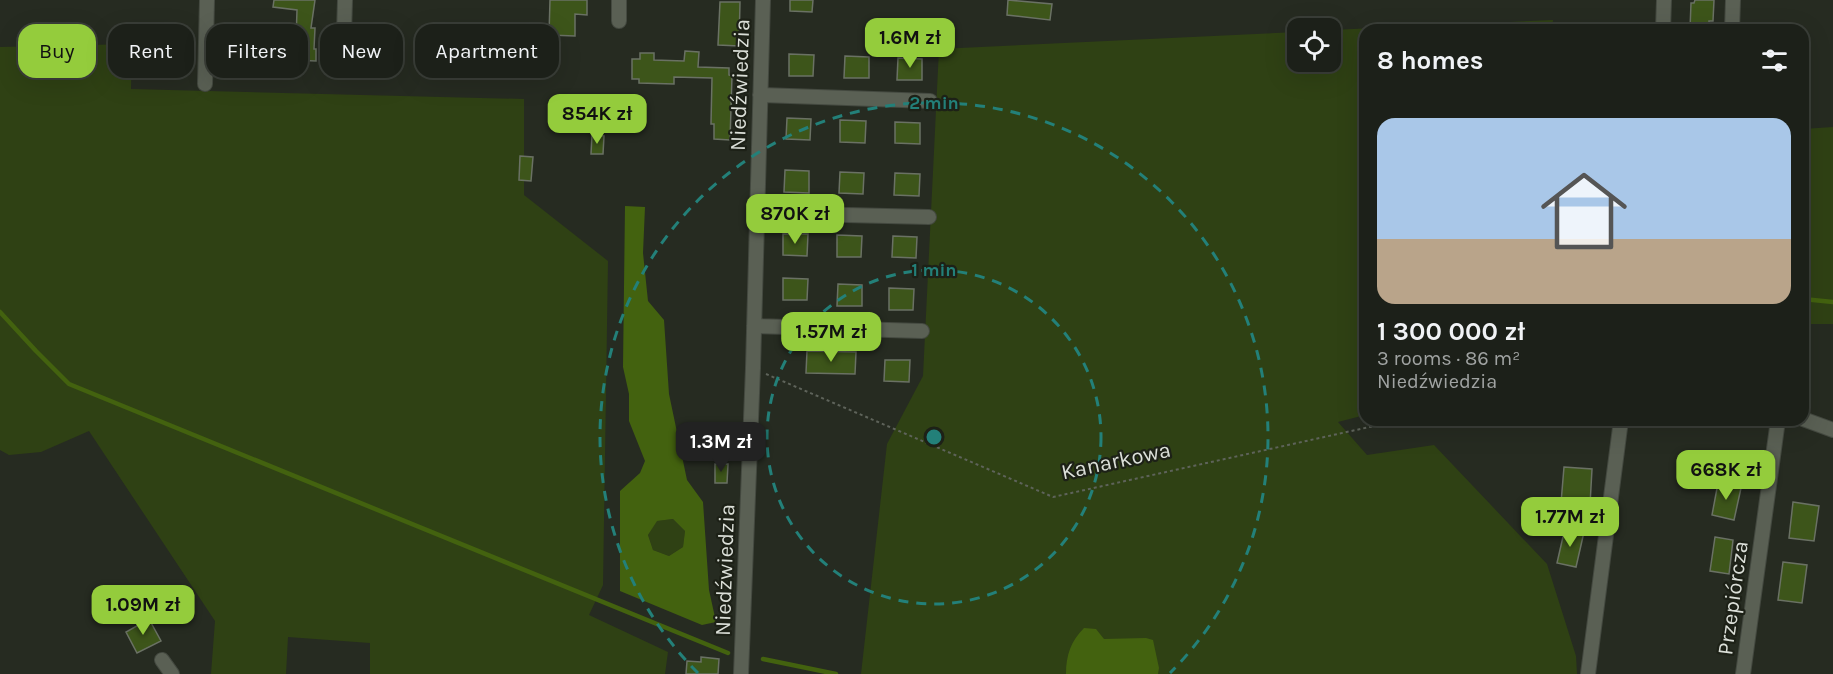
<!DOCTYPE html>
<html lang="en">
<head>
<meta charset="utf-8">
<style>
  body { margin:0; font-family:Karla,sans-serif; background:#292d26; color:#f1f3f6; height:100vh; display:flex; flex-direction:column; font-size:22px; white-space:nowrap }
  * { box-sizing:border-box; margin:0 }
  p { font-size:20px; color:#a0a3a2 }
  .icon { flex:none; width:33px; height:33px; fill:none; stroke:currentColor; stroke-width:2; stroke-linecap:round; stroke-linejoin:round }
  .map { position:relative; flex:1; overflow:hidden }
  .details { position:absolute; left:1359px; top:24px; width:450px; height:402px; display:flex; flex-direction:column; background:#1c2019; border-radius:18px; box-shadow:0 6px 24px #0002,0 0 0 2px #3a3e38 }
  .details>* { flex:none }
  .banner { position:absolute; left:18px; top:24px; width:570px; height:54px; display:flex; gap:12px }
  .controls { position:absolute; left:1287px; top:18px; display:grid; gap:12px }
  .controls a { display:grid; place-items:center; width:54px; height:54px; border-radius:12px; background:#1c2019; box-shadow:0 6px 24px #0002,0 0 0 2px #3a3e38; font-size:30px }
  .price { position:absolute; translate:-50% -51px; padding:0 14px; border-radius:12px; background:#94cc3c; color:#111; font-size:20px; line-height:39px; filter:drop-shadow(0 2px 3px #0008) }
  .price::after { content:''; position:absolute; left:50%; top:36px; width:18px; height:14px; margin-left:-9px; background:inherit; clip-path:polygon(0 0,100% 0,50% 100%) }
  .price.current { background:#222; color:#fff }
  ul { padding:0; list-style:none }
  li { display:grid; align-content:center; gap:12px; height:318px; padding:0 18px }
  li+li { border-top:2px solid #3a3e38 }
  li span { display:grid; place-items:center; height:186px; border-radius:18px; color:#555 }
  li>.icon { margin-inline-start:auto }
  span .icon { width:108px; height:108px; fill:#fffc; stroke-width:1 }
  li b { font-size:26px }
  h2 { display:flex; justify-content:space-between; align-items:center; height:72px; padding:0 18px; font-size:26px }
  .chip { padding:0 21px; border-radius:18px; background:#1c2019; box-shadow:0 6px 24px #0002,0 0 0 2px #3a3e38; font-size:21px; line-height:54px }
  .chip.current { background:#94cc3c; color:#111 }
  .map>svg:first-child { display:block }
</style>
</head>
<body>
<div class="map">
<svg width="1833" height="674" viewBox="0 0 1833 674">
  <rect width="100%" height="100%" fill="#262b21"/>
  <!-- green -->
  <path fill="#2f4114" d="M 1553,20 L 1552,30 L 1365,30 L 1365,415 L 1338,422 L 1367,455 L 1434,445 L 1547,564 L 1576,656 L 1577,674 L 861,674 L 887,444 L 923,376 L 939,49 L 1297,32 L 1298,62 L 1330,62 L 1331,30 Z
    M 132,44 L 131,89 L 524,99 L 524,195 L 608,261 L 603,585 L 589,615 L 668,652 L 665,674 L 370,674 L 370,643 L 288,637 L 286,674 L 211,674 L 215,621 L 89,431 L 41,452 L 9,455 L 0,450 L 0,47 Z
    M 1833,127 L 1833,324 L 1803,324 L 1803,129 Z
    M 673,519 L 685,531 L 683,547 L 669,556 L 653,550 L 648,535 L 656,521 Z"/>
  <!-- water -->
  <path fill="#43620f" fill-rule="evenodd" d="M 625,206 L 645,207 L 643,253 L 648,301 L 664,320 L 669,394 L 687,480 L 703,502 L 709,590 L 716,622 L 702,625 L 620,591 L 620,491 L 640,473 L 645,461 L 629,421 L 629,394 L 623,367 ZM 673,519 L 685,531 L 683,547 L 669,556 L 653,550 L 648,535 L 657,521 Z
    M 1084,628 L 1096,629 L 1104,639 L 1146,638 L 1153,640 L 1159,668 L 1158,674 L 1066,674 C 1066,655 1071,641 1084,628 Z"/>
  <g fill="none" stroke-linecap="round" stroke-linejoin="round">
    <!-- stream -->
    <path stroke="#43620f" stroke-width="4.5" d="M 1803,299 L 1833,302
      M 0,312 L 36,351 L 69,384 L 728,653
      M 763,659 L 836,674"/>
  </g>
  <!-- building -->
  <path fill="#3d551a" stroke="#6a7164" stroke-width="1.5" d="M 274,0 L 315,0 L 311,28 L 315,28 L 314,49 L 316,49 L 316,61 L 293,60 L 293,40 L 296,40 L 297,10 L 273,7 Z
    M 550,0 L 587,0 L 587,15 L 575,14 L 575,36 L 549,35 Z
    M 790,0 L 813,0 L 812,12 L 790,11 Z
    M 1008,0 L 1052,4 L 1050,20 L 1007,15 Z
    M 1695,0 L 1714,0 L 1713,21 L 1709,21 L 1709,30 L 1690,29 L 1691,3 L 1694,3 Z
    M 720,2 L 740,2 L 739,46 L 718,45 Z
    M 685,51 L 699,52 L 698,67 L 729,68 L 729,75 L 732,76 L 730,140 L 714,139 L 714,124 L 711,124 L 712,78 L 674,77 L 674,84 L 639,83 L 639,79 L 632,79 L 632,59 L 640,59 L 640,53 L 654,53 L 654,60 L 684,61 Z
    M 789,54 L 814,55 L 813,76 L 789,76 Z
    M 845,56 L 869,57 L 869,78 L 844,78 Z
    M 898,58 L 922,59 L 922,80 L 897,80 Z
    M 787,118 L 811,119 L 810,140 L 786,139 Z
    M 840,120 L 866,121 L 865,143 L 840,142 Z
    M 895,122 L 920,123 L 920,144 L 895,143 Z
    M 592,135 L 604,136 L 603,154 L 591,154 Z
    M 520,156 L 533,157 L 531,181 L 519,180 Z
    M 785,170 L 809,171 L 809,193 L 784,192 Z
    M 840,172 L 864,173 L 863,194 L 839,193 Z
    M 895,173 L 920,174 L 919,196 L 894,195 Z
    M 783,234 L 808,234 L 807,256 L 783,255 Z
    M 837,235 L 862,236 L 861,257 L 837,257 Z
    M 893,236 L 917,237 L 916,258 L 892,257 Z
    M 783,278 L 808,279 L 807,300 L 783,300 Z
    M 838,284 L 862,285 L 862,306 L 837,306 Z
    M 889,288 L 914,289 L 913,310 L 889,310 Z
    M 807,351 L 856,352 L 855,374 L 806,373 Z
    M 885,360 L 910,360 L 909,382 L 884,381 Z
    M 715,464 L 728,464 L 727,483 L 715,483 Z
    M 1564,467 L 1592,469 L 1590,505 L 1561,503 Z
    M 1718,483 L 1741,488 L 1734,520 L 1712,515 Z
    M 1793,502 L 1819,506 L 1814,541 L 1789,538 Z
    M 1565,528 L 1584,532 L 1576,567 L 1557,563 Z
    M 1715,537 L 1733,540 L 1729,574 L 1710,571 Z
    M 1783,562 L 1807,565 L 1802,603 L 1778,600 Z
    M 149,619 L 161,641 L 137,653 L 126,632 Z
    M 701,657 L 719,659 L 718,674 L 686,674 L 687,661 L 701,662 Z"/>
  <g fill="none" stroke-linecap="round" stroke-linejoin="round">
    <!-- minor casing -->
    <g stroke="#444940" stroke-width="16">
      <path id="minor" d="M 619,21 L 619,0
        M 1663,30 L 1664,0
        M 1732,30 L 1733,0
        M 344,34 L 345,0
        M 205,84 L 207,0
        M 760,95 L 930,101
        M 757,213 L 929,217
        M 754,326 L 922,331
        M 1803,419 L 1833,430
        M 162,660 L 172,674
        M 741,674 L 753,368 L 763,0
        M 1588,674 L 1621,420
        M 1743,674 L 1778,420"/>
    </g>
    <!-- path -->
    <path stroke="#5e635a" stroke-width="2" stroke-dasharray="3 3" stroke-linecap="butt" d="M 766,374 L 1053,497 L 1401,420"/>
    <!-- minor -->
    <use href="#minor" stroke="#5a6054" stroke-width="14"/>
  </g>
  <!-- distance rings -->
  <g fill="none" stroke="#238079" stroke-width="3" stroke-dasharray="10 8">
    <circle cx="934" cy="437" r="167"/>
    <path d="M698 673A334 334 0 1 1 1170 673"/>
  </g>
  <g text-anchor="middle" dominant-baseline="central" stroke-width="4.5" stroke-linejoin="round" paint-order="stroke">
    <!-- street labels -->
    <g font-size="22" fill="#dbdfd8" stroke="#1d2117">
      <text transform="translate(740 85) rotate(-88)">Niedźwiedzia</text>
      <text transform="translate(1116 461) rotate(-12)">Kanarkowa</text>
      <text transform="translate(725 570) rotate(-88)">Niedźwiedzia</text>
      <text transform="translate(1733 598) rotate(-82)">Przepiórcza</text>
    </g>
  </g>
  <circle cx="934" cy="437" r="9" fill="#238079" stroke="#1d2117" stroke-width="3"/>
  <g font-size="18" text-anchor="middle" font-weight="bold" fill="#238079" stroke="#1d2117" stroke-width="4.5" stroke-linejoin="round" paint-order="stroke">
    <text x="934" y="109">2 min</text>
    <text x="934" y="276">1 min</text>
  </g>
</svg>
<div class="controls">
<a><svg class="icon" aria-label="locate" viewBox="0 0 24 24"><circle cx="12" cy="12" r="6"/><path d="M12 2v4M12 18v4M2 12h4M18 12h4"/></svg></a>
</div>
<b class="price" style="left:910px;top:69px">1.6M zł</b>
<b class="price" style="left:597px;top:145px">854K zł</b>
<b class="price" style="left:795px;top:245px">870K zł</b>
<b class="price" style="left:831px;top:363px">1.57M zł</b>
<b class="price current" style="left:721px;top:473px">1.3M zł</b>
<b class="price" style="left:1726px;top:501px">668K zł</b>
<b class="price" style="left:1570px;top:548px">1.77M zł</b>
<b class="price" style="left:143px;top:636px">1.09M zł</b>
<div class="banner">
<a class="chip current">Buy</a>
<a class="chip">Rent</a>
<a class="chip">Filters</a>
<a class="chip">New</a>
<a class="chip">Apartment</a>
</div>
<section class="details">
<h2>8 homes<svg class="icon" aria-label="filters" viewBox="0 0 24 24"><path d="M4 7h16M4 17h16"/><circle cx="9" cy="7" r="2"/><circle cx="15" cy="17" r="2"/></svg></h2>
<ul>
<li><span style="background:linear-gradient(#a9c7e8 65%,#b9a48a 0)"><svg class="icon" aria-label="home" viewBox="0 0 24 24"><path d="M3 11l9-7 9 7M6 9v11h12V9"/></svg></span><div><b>1 300 000 zł</b><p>3 rooms · 86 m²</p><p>Niedźwiedzia</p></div></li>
</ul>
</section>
</div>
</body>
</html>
